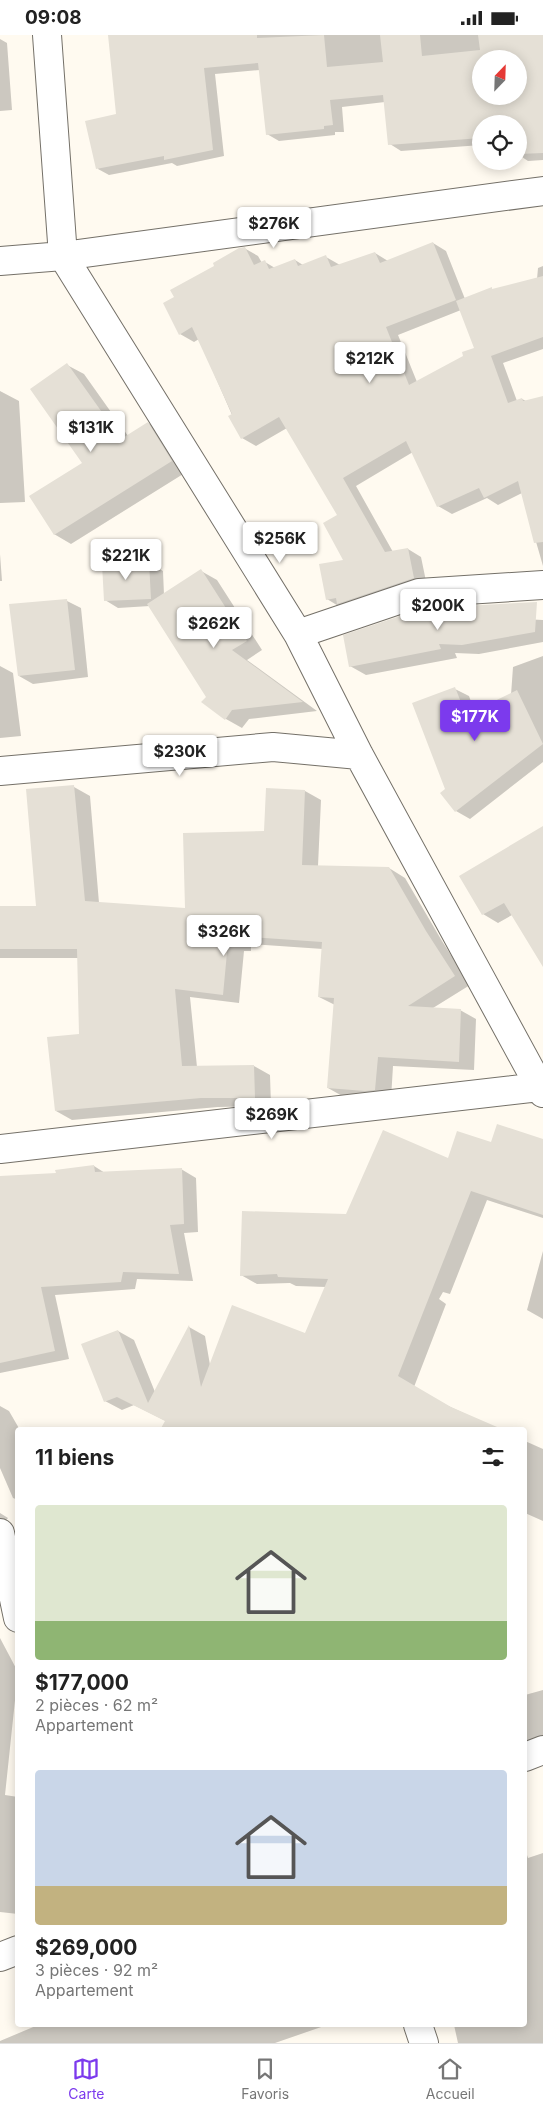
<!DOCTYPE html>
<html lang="fr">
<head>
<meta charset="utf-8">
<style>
  body { margin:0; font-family:Inter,sans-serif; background:#f2f2f2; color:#222; height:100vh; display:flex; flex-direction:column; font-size:19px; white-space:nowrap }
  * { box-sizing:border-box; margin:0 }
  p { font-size:16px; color:#767676 }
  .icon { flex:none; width:28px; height:28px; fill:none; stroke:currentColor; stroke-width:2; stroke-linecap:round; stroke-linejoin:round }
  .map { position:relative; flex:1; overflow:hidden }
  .drawer { position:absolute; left:15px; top:1392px; width:512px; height:600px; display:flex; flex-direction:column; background:#fff; border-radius:5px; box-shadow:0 2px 12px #0003 }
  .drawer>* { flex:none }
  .needle { width:32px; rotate:23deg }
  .fabs { position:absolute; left:472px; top:15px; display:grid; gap:10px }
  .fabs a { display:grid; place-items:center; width:55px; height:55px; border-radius:50%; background:#fff; box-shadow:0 2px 12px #0003; font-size:25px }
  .price { position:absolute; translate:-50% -42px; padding:0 11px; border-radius:5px; background:#fff; color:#222; font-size:16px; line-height:32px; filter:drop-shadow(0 1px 2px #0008) }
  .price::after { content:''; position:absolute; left:50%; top:30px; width:15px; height:11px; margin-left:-8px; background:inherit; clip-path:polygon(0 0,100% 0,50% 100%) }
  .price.selected { background:#7c3aed; color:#fff }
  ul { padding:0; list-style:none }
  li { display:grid; align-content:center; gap:10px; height:265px; padding:0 20px }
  li span { display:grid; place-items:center; height:155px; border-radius:5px; color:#555 }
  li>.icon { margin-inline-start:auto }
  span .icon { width:90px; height:90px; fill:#fffc; stroke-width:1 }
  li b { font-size:21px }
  h2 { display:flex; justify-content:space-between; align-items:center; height:60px; padding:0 20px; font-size:21px }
  .status { display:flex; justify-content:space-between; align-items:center; height:35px; padding:0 25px; background:#fff; direction:ltr }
  .status svg { height:14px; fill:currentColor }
  .tabs { display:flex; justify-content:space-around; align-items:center; height:70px; border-top:1px solid #e0e0e0; background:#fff; font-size:14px; color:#767676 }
  .tabs a { display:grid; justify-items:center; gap:2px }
  .tabs .selected { color:#7c3aed }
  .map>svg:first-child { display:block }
</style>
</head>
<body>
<div class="status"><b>09:08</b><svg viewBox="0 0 49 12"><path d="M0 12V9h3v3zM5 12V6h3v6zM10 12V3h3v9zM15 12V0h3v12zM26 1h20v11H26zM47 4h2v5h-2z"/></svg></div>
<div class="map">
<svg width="543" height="2008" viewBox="0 0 543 2008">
  <rect width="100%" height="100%" fill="#fffaf0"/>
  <!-- shadow -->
  <path fill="#0003" fill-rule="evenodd" d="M 109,0 L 543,0 L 543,125 L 528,126 L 519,120 L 519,89 L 481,89 L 481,110 L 401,116 L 390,109 L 385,67 L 342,72 L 344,97 L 335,97 L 335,100 L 279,106 L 267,99 L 260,35 L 215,39 L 224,121 L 177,131 L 172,128 L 109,140 L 98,134 L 117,80 ZM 481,24 L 519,24 L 519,61 L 481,61 Z
    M 0,4 L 7,8 L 12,75 L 0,76 Z
    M 433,208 L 446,216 L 465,264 L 537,244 L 538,233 L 543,231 L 543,314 L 503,328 L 517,366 L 522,364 L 526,366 L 543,362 L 543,531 L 522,458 L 498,470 L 487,463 L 452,479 L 438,471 L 413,417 L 356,451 L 393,517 L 408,514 L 421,522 L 427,551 L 340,572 L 327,564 L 345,526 L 339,481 L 287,393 L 256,411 L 242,403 L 199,304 L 194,307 L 180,299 L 244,213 L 258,221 L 262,228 L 265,227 L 275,233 L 295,225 L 303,230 L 326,222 L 340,230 L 375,218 L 388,226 ZM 461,275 L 476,313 L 465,322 L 417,347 L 398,300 Z
    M 67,330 L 84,339 L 128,401 L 148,388 L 165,398 L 188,436 L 71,509 L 54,499 L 83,429 Z
    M 0,356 L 19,366 L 25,467 L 0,468 Z
    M 0,519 L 2,546 L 0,546 Z
    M 149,528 L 163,536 L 164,560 L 201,536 L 217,545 L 262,615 L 247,625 L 317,676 L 249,684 L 242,693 L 226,684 L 207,662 L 150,571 L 118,573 L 105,565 L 104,530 Z
    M 67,566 L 81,573 L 88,642 L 33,649 L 19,641 Z
    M 446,580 L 543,585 L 543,607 L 479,619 L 455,618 L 457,623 L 366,640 L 350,631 Z
    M 543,621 L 543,727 L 470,784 L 456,776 L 446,755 L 455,654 L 469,661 L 475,678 L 511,660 L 513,632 Z
    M 0,631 L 13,638 L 21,701 L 0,703 Z
    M 74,752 L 90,761 L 99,868 L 186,874 L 266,797 L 305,756 L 321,765 L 318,831 L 389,833 L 405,843 L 442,906 L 470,950 L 433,973 L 460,975 L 476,984 L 474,1035 L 393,1031 L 391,1064 L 344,1062 L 328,1053 L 335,970 L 319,962 L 323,914 L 251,909 L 251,916 L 244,916 L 239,968 L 190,962 L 197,1032 L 254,1031 L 270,1040 L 271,1071 L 218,1072 L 72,1085 L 56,1076 L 80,1001 L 78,923 L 0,923 L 0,873 L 37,873 Z
    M 543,834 L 543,919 L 512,880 L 498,888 L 483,879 L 461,841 Z
    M 543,1105 L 543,1183 L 487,1165 L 450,1259 L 443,1257 L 439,1264 L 446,1269 L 414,1352 L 444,1369 L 500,1395 L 170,1395 L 166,1386 L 134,1370 L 122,1375 L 105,1366 L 118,1296 L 134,1305 L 155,1357 L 189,1292 L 205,1301 L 210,1330 L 306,1300 L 326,1252 L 296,1251 L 290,1248 L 257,1249 L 241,1240 L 448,1124 L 491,1109 Z
    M 94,1131 L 105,1138 L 181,1134 L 196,1143 L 198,1197 L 184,1198 L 193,1246 L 137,1244 L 135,1254 L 55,1260 L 69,1324 L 0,1338 L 0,1142 L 57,1139 Z
    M 543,1216 L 543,1284 L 527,1275 Z
    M 0,1371 L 9,1376 L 20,1395 L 18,1395 L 18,1465 L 13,1463 L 0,1433 Z
    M 525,1406 L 543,1414 L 543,1486 L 525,1478 Z
    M 0,1478 L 8,1483 L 0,1494 Z
    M 0,1603 L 18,1637 L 5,1760 L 18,1762 L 18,1879 L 0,1877 Z
    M 543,1655 L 543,1710 L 525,1709 L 525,1660 Z
    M 525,1814 L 528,1823 L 543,1818 L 543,2008 L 458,2008 L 454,1990 L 525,1990 Z
    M 38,1990 L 327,1990 L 275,2008 L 0,2008 L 0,2006 Z"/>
  <!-- building -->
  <path fill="#e5e0d6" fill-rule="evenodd" d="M 108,0 L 257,0 L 257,3 L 324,0 L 327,32 L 383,27 L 380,0 L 420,0 L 422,21 L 480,15 L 478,0 L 543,0 L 543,118 L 519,119 L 519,89 L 481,89 L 481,103 L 388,110 L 383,60 L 330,65 L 333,90 L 324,91 L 324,94 L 266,100 L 258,28 L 204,33 L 213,115 L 164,125 L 164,121 L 96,134 L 85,86 L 116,79 ZM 481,24 L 519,24 L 519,61 L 481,61 Z
    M 433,207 L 456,265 L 386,292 L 409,350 L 463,321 L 462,317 L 474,313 L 456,266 L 492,252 L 492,254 L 543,241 L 543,302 L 491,321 L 508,368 L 522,363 L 523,366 L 543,361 L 543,507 L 534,508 L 518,446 L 484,463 L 479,453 L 437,472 L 406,406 L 343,443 L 385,517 L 408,513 L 414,543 L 337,569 L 336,563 L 326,565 L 319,529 L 343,525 L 323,488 L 337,480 L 279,382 L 241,404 L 228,381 L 232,379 L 192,292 L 179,300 L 163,268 L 174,262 L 170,255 L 214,231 L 213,228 L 239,213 L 245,212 L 254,230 L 265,225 L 269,234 L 295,224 L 298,231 L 326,220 L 331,232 L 375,217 L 380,228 Z
    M 67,328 L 121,404 L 148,387 L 172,426 L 54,500 L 29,461 L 82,428 L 30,354 Z
    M 149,527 L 151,564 L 104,566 L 102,529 Z
    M 201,534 L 247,606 L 232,615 L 303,667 L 232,675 L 225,685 L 201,667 L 206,662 L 147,569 Z
    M 67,564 L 75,635 L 18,641 L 9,569 Z
    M 537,567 L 535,597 L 462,610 L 439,609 L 441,614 L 349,632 L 343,600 L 424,573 Z
    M 455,652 L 466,680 L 517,655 L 543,709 L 455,777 L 440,758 L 445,754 L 412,668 Z
    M 74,750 L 85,866 L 185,873 L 183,798 L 264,796 L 266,753 L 305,755 L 302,830 L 389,832 L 426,896 L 455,941 L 408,971 L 461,974 L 459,1027 L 378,1022 L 375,1055 L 365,1056 L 327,1053 L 334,963 L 318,962 L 322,907 L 235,901 L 236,907 L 228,907 L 223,960 L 175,954 L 182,1031 L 254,1030 L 255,1063 L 201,1063 L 55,1076 L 47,1002 L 79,999 L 77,914 L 0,914 L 0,871 L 36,871 L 26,754 Z
    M 543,791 L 543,932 L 504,868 L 482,880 L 459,841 Z
    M 497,1089 L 543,1104 L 543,1180 L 471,1156 L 398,1341 L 451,1372 L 504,1395 L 160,1395 L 165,1386 L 117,1362 L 104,1367 L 81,1309 L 118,1295 L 148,1368 L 189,1290 L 201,1352 L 232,1270 L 305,1298 L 328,1244 L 278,1242 L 277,1239 L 240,1241 L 242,1176 L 346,1179 L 383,1095 L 448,1123 L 457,1096 L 491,1107 Z
    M 94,1130 L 95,1137 L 182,1133 L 184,1189 L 170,1190 L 179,1239 L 123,1237 L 121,1247 L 41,1252 L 55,1316 L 0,1328 L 0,1141 L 56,1138 L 55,1135 Z"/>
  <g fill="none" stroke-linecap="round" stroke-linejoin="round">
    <!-- minor casing -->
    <g stroke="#747068" stroke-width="30">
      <path id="minor" d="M 47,0 L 63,221 L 298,599 L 359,720 L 543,1058
        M 0,226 L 63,221 L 543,156
        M 298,599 L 419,558 L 543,550
        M 0,736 L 273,712 L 359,720
        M 0,1114 L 539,1052
        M 0,1498 L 18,1583
        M 525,1722 L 543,1715
        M 0,1922 L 18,1915
        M 418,1990 L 424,2008"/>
    </g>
    <!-- minor -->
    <use href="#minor" stroke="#fff" stroke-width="28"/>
  </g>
</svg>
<div class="fabs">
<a><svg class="needle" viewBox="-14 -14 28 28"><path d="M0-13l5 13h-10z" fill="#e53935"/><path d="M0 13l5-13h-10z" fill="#767676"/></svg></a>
<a><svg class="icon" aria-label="locate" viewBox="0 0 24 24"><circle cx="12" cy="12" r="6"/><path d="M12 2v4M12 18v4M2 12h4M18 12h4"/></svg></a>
</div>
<b class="price" style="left:274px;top:214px">$276K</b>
<b class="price" style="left:370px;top:349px">$212K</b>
<b class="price" style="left:91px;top:418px">$131K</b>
<b class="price" style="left:280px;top:529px">$256K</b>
<b class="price" style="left:126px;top:546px">$221K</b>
<b class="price" style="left:438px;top:596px">$200K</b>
<b class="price" style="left:214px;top:614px">$262K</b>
<b class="price selected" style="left:475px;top:707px">$177K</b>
<b class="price" style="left:180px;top:742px">$230K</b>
<b class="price" style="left:224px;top:922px">$326K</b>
<b class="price" style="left:272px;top:1105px">$269K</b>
<section class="drawer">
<h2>11 biens<svg class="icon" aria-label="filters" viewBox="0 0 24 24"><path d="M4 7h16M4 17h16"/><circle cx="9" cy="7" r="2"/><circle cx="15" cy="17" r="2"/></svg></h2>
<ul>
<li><span style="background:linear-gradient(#dfe7d0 75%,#8fb573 0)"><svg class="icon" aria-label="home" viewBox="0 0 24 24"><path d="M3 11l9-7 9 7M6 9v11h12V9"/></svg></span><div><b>$177,000</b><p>2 pièces · 62 m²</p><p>Appartement</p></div></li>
<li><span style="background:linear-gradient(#c9d6e8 75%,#c2b280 0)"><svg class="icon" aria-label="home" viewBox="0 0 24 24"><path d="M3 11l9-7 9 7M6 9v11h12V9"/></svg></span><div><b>$269,000</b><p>3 pièces · 92 m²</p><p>Appartement</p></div></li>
</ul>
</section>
</div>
<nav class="tabs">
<a class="selected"><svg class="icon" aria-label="map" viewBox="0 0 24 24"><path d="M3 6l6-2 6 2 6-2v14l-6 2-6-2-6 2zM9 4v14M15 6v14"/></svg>Carte</a>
<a><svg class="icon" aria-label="saved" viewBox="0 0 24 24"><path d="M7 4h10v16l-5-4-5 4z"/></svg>Favoris</a>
<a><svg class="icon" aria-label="home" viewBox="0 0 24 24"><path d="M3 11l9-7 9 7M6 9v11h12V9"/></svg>Accueil</a>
</nav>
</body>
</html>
